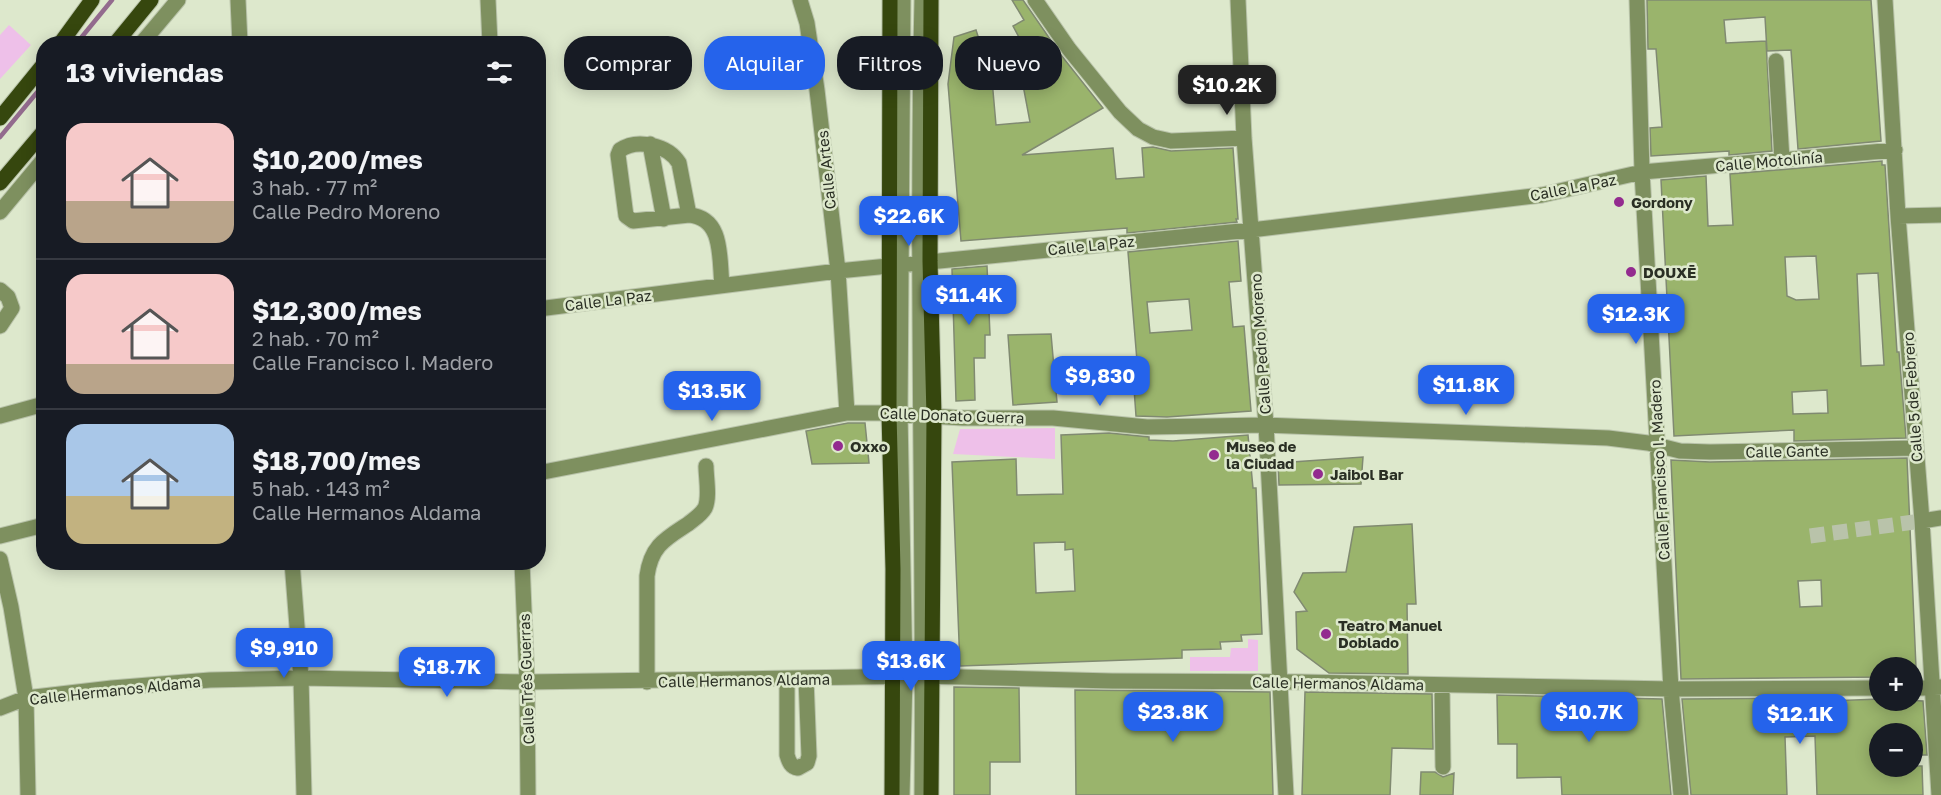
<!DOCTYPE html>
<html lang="es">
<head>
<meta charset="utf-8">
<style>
  body { margin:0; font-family:"Golos Text",sans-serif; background:#20242c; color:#f1f3f6; height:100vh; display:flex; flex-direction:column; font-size:22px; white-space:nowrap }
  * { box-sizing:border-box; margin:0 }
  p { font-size:20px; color:#9ea1a6 }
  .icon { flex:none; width:33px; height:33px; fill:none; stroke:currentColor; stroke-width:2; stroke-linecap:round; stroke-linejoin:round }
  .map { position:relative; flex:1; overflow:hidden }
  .side { position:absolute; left:36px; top:36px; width:510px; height:534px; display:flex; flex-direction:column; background:#171b24; border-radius:24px; box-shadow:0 3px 15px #0003 }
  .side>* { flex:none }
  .banner { position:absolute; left:564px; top:36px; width:570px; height:54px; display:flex; gap:12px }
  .buttons { position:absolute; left:1869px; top:657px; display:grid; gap:12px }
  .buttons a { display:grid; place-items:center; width:54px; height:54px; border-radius:50%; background:#171b24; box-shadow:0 3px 15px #0003; font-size:30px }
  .price { position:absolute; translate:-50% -51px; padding:0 14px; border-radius:12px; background:#2563eb; color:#fff; font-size:20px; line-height:39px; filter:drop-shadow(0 2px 3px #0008) }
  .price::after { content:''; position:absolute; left:50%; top:36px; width:18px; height:14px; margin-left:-9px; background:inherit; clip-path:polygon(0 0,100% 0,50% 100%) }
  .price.on { background:#222; color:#fff }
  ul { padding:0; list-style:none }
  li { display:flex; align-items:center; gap:18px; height:150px; padding:0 30px }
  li+li { border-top:2px solid #363941 }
  li span { display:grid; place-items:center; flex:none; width:168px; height:120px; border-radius:18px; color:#555 }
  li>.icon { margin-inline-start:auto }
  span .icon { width:72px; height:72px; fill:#fffc; stroke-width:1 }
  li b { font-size:26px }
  h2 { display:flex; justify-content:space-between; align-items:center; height:72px; padding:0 30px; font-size:26px }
  .pill { padding:0 21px; border-radius:24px; background:#171b24; box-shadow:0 3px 15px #0003; font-size:21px; line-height:54px }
  .pill.on { background:#2563eb; color:#fff }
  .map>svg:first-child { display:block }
</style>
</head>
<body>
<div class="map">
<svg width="1941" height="795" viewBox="0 0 1941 795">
  <rect width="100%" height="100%" fill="#dde8cc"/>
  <!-- green -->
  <path fill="#eec0e9" d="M 9,25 L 31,45 L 0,79 L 0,35 Z
    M 1055,428 L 1055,459 L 953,454 L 960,429 Z
    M 1248,639 L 1258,640 L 1258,671 L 1190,671 L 1190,657 L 1230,657 L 1231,648 L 1248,648 Z"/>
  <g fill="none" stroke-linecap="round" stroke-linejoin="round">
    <!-- stream -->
    <path stroke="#936b8e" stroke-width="4.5" d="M 76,44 L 112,0
      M 0,137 L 44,84"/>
  </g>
  <!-- building -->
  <path fill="#9ab46c" stroke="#808a71" stroke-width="1.5" fill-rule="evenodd" d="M 1012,0 L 1023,0 L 1061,55 L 1103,108 L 1022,155 L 1113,148 L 1116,179 L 1144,177 L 1142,148 L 1153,147 L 1171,151 L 1233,148 L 1238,219 L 1236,219 L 1237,222 L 1127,233 L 1127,228 L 961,241 L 948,84 L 954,37 L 976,30 L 992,80 L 996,125 L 1030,122 L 1023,85 L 1041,79 L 1013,26 L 1024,20 Z
    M 1647,0 L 1871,0 L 1881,141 L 1798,149 L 1791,50 L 1767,51 L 1765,17 L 1724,20 L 1726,43 L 1766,41 L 1772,151 L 1729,155 L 1729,151 L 1651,156 L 1650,128 L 1662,127 L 1656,49 L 1648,49 Z
    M 1882,161 L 1882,165 L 1885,165 L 1897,352 L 1899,352 L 1906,438 L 1794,441 L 1794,430 L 1674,436 L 1661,180 L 1706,176 L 1708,226 L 1733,225 L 1730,174 ZM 1816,256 L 1819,299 L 1796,300 L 1787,296 L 1785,257 ZM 1878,273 L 1884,365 L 1861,366 L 1857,274 ZM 1827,390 L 1828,413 L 1793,414 L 1792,392 Z
    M 1238,241 L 1241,281 L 1229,282 L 1233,327 L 1244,326 L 1251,411 L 1167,417 L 1136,416 L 1133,374 L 1138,373 L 1128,252 ZM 1189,299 L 1192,330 L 1150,333 L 1147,302 Z
    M 987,266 L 990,335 L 985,335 L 985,358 L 974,358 L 975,400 L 956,401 L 952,269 Z
    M 1051,334 L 1057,402 L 1013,405 L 1008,335 Z
    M 848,423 L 865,423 L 869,463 L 812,464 L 806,431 Z
    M 1109,433 L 1149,437 L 1149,440 L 1173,441 L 1248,435 L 1253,488 L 1256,488 L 1262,634 L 1241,635 L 1242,641 L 1220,642 L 1221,649 L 1182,650 L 1182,658 L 960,666 L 952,462 L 1016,459 L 1017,495 L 1063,494 L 1061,435 ZM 1065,542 L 1065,550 L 1073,549 L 1075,591 L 1036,593 L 1034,543 Z
    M 1363,457 L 1361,484 L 1279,485 L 1278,463 Z
    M 1907,458 L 1916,668 L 1880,668 L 1880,677 L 1681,679 L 1671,460 L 1710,462 ZM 1821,580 L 1822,606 L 1800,607 L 1798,581 Z
    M 1412,524 L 1416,604 L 1407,604 L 1408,674 L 1329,673 L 1297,649 L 1296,612 L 1307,611 L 1294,592 L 1303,573 L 1346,572 L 1354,527 Z
    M 954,687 L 1019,688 L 1020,762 L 990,762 L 990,795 L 954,795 Z
    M 1075,690 L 1270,692 L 1273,795 L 1076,795 Z
    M 1305,692 L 1432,694 L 1433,749 L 1392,748 L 1390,795 L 1302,795 Z
    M 1497,695 L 1662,699 L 1671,795 L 1562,795 L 1561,777 L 1517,778 L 1517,744 L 1498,744 Z
    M 1803,698 L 1803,702 L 1880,699 L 1923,701 L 1927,755 L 1912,755 L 1912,734 L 1880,734 L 1880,766 L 1922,766 L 1923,795 L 1817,795 L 1815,736 L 1785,737 L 1787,795 L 1691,795 L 1682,699 Z
    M 1421,772 L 1435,772 L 1443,777 L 1454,773 L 1453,795 L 1420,795 Z"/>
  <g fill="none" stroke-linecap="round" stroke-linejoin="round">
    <!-- minor-tunnel -->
    <path stroke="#b9c3aa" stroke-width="15" stroke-dasharray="15 8" stroke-linecap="butt" d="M 1810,536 L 1922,521"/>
    <!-- minor casing -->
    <g stroke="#b9c3aa" stroke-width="17">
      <path id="minor" d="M 238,0 L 240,44
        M 488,0 L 490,44
        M 800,0 L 807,23 L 817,90 L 838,271 L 847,413
        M 922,0 C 916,265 924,530 922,795
        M 1035,0 L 1069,49 L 1120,112 L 1138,129 L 1153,137 L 1171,141 L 1244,138
        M 1238,0 L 1244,138 L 1266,425 L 1286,795
        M 1637,0 L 1642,172 L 1671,689 L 1681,795
        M 1885,0 L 1898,216 L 1922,521 L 1939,795
        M 141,44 L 178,0
        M 1776,61 L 1782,160
        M 650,144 L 664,219
        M 0,212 L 44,159
        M 689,215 L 679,163 C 668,145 637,138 620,150 L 618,155 L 626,216 L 633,221 L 689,215 C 724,218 719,258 722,285
        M 1898,216 L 1941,215
        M 0,290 L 8,297 L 12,308 L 0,326
        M 538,309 L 838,271 L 1251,230 L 1542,195 L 1642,172 L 1895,150
        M 0,416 L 44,404
        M 538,473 L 847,413 L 881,413 L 963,418 L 1053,418 L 1147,427 L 1266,425 L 1608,438 L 1648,443 L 1680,451 L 1710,452 L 1916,448
        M 1922,521 L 1941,518
        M 0,536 L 44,525
        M 0,559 L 11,607 L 26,698 L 28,795
        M 292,562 L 301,678 L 304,795
        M 522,562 L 527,682 L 528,795
        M 787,679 L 787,755 C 789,762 791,767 798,768 L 807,763 L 809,756 L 806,678
        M 647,682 L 647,576 C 651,546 665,539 688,524 C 694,519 701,515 705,508 C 710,497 706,478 706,466
        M 1442,685 L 1443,767
        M 1912,688 L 1941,687
        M 0,708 L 26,698 L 112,688 L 210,680 L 301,678 L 527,682 L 923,676 L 1112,681 L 1301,682 L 1671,689 L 1880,688
        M 902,795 L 905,676 L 900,414 L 903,0"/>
    </g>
    <!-- major casing -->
    <g stroke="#b9c3aa" stroke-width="17">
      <path id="major" d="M 890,0 L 889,414 L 893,569 L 892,795
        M 60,44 L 92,0
        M 115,44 L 151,0
        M 0,118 L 44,64
        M 0,183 L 44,131
        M 931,795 L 934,416 L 930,261 L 931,0"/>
    </g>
    <!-- minor -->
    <use href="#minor" stroke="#7e905f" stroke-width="15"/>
    <!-- major -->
    <use href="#major" stroke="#36470e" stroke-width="15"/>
  </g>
  <!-- markers -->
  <g fill="#932b8f" stroke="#dde8cc" stroke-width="2">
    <circle cx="1619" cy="202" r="6"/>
    <circle cx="1631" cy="272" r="6"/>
    <circle cx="838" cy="446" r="6"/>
    <circle cx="1214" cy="455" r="6"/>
    <circle cx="1318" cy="474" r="6"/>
    <circle cx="1326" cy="634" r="6"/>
  </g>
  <g text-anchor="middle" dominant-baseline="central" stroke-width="5" stroke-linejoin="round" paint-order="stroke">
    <!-- street labels -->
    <g font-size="15" fill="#2a2f24" stroke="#dde8cc">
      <text transform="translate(1769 161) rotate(-5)">Calle Motolinía</text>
      <text transform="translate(826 170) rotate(-96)">Calle Artes</text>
      <text transform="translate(1573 187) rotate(-11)">Calle La Paz</text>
      <text transform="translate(1091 245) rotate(-6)">Calle La Paz</text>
      <text transform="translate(608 300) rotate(-7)">Calle La Paz</text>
      <text transform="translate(1260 344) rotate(-94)">Calle Pedro Moreno</text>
      <text transform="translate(1912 397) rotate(-94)">Calle 5 de Febrero</text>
      <text transform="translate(952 415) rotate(2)">Calle Donato Guerra</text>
      <text transform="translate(1787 451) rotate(-1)">Calle Gante</text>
      <text transform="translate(1659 470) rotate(-93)">Calle Francisco I. Madero</text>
      <text transform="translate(526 679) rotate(-92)">Calle Três Guerras</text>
      <text transform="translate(744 680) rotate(-1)">Calle Hermanos Aldama</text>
      <text transform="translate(1338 683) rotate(1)">Calle Hermanos Aldama</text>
      <text transform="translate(115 690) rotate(-6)">Calle Hermanos Aldama</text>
    </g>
    <!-- poi labels -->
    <g font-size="15" font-weight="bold" fill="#2a2f24" stroke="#dde8cc" text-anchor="start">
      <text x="1631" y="202">Gordony</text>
      <text x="1643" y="272">DOUXĒ</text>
      <text x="850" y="446">Oxxo</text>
      <text x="1226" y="446">Museo de<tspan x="1226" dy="17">la Ciudad</tspan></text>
      <text x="1330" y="474">Jaibol Bar</text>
      <text x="1338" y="625">Teatro Manuel<tspan x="1338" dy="17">Doblado</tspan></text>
    </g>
  </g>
</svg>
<div class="buttons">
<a>+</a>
<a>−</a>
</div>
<b class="price on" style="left:1227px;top:116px">$10.2K</b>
<b class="price" style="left:909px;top:247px">$22.6K</b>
<b class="price" style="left:969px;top:326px">$11.4K</b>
<b class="price" style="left:1636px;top:345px">$12.3K</b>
<b class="price" style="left:1100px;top:407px">$9,830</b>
<b class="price" style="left:1466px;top:416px">$11.8K</b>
<b class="price" style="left:712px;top:422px">$13.5K</b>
<b class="price" style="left:284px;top:679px">$9,910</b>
<b class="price" style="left:911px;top:692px">$13.6K</b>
<b class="price" style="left:447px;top:698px">$18.7K</b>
<b class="price" style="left:1173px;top:743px">$23.8K</b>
<b class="price" style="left:1589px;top:743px">$10.7K</b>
<b class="price" style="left:1800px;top:745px">$12.1K</b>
<div class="banner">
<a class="pill">Comprar</a>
<a class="pill on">Alquilar</a>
<a class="pill">Filtros</a>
<a class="pill">Nuevo</a>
</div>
<section class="side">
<h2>13 viviendas<svg class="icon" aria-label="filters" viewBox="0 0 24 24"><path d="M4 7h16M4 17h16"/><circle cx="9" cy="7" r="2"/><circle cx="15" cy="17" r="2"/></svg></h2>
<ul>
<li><span style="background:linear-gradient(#f6c9c9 65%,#b9a48a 0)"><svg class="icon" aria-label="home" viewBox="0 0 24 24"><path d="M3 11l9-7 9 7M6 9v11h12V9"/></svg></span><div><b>$10,200/mes</b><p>3 hab. · 77 m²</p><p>Calle Pedro Moreno</p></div></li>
<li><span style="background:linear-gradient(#f6c9c9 75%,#b9a48a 0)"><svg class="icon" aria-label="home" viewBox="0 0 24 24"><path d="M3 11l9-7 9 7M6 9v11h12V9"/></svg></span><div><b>$12,300/mes</b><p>2 hab. · 70 m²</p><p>Calle Francisco I. Madero</p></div></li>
<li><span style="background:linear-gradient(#a9c7e8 60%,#c2b280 0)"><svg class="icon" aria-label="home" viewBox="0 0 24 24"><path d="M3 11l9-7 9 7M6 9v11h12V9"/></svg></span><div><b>$18,700/mes</b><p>5 hab. · 143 m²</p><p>Calle Hermanos Aldama</p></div></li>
</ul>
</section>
</div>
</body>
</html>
